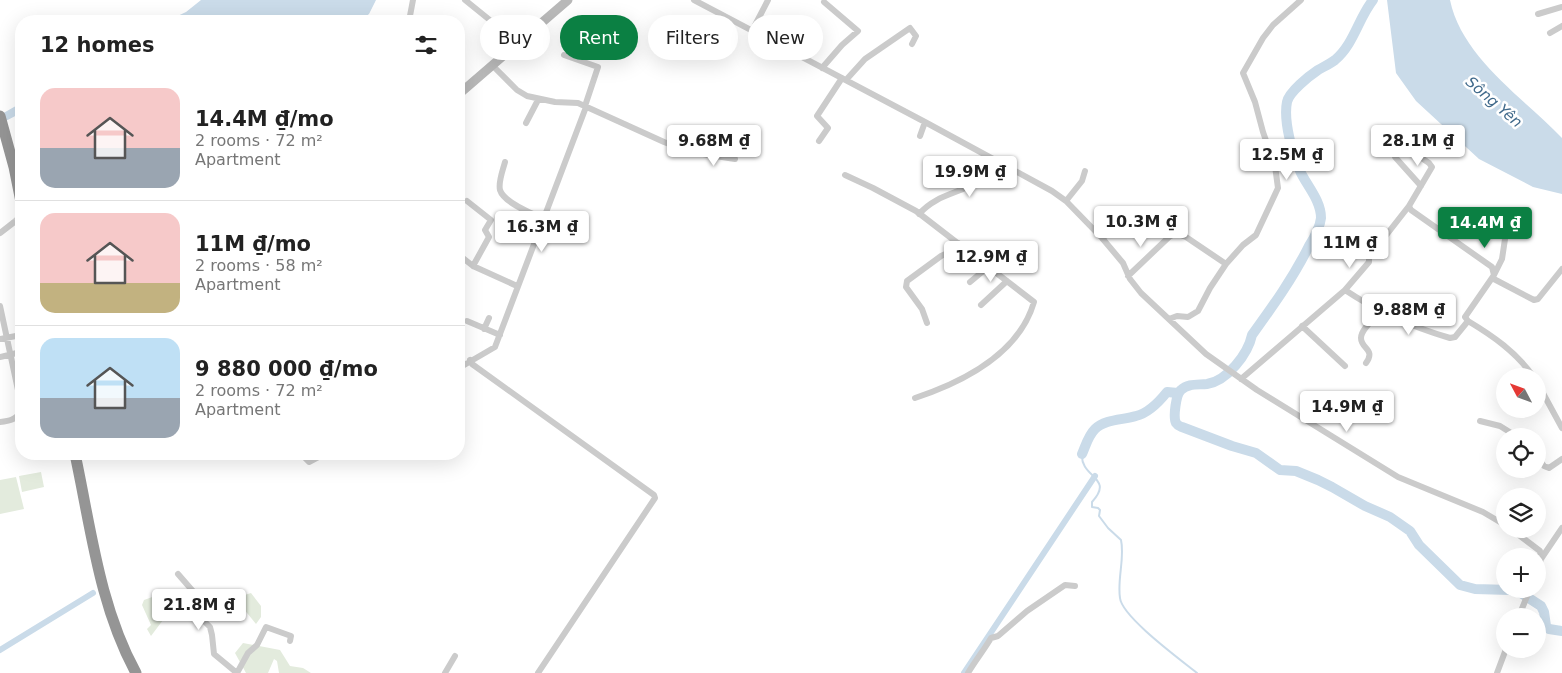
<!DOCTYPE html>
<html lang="en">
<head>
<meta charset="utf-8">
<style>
  body { margin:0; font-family:"DejaVu Sans",sans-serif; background:#f2f2f2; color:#222; height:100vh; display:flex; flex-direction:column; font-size:19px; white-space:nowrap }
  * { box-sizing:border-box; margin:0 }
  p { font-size:16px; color:#767676 }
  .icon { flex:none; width:28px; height:28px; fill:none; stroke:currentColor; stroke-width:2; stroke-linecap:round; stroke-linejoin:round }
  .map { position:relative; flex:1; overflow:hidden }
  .details { position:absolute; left:15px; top:15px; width:450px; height:445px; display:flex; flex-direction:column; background:#fff; border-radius:20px; box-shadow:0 5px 20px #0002 }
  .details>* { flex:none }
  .top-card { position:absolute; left:480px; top:15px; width:475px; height:45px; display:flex; gap:10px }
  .needle { width:32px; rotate:311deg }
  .fabs { position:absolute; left:1496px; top:368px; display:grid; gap:10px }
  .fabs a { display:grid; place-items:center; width:50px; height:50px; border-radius:50%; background:#fff; box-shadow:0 5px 20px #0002; font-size:25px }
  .price { position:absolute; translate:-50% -42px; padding:0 11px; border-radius:5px; background:#fff; color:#222; font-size:16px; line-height:32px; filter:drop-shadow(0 1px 2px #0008) }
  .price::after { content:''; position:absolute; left:50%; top:30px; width:15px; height:11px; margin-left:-8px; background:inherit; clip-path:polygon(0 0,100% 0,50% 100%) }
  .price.current { background:#0b8043; color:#fff }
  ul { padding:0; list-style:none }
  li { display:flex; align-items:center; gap:15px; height:125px; padding:0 25px }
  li+li { border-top:1px solid #e0e0e0 }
  li span { display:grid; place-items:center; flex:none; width:140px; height:100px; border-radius:15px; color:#555 }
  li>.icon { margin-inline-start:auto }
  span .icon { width:60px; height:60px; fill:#fffc; stroke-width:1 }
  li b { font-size:21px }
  h2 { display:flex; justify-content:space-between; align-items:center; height:60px; padding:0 25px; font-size:21px }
  .tag { padding:0 18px; border-radius:22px; background:#fff; box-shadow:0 5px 20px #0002; font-size:18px; line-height:45px }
  .tag.current { background:#0b8043; color:#fff }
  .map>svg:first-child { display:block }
</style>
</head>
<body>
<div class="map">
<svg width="1562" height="673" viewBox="0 0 1562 673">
  <rect width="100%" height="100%" fill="#fff"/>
  <!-- green -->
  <path fill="#e3ebdd" d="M 41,472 L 44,487 L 22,492 L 19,476 Z
    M 16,477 L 24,509 L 0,514 L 0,480 Z
    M 251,593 L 261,606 L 261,617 L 256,624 L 243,608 L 238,597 Z
    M 155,596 L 166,616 L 151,636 L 147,629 L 151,625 L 142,605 L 144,600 Z
    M 243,643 L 280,650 L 290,666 L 303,668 L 311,673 L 279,673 L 277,661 L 274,659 L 268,673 L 246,673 L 235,653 Z"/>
  <!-- water -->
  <path fill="#cadbe9" d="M 201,0 L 376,0 L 369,14 L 360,21 L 167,21 L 186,12 Z
    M 1387,0 L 1450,0 C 1462,58 1524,98 1562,138 L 1562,194 L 1533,187 L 1479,159 L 1416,101 L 1396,73 Z
    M 21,103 L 21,113 L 0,124 L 0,115 Z"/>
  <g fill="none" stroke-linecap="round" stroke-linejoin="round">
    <!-- stream -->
    <path stroke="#cadbe9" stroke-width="2" d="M 1082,454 C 1080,478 1115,477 1092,502 L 1092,507 L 1098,508 L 1100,510 L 1099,516 L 1108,528 L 1121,540 C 1125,558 1117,579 1120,598 C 1122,617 1181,660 1197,673"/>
    <!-- canal -->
    <path stroke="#cadbe9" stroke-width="6" d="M 0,650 L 93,593
      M 964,673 L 1095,476"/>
    <!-- river -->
    <path stroke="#cadbe9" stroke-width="10" d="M 1373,0 C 1358,19 1354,44 1335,60 C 1330,64 1323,67 1318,70 C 1309,76 1289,92 1287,102 C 1283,121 1293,156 1301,173 C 1308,187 1321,201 1321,218 C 1320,227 1314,238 1309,246 C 1293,278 1273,306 1252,335 C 1248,354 1227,381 1207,384 C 1198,385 1188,383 1181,390 C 1176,394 1173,417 1176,423 C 1178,426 1179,426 1182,427 L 1232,446 L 1256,453 L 1280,470 L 1296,471 L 1318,480 L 1332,487 L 1365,506 L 1390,517 L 1410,531 L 1419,545 L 1460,585 L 1475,589 L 1510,590 L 1521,593 L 1541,606 L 1544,612 L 1546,626 L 1549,629 L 1562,631
      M 1082,454 C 1086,445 1088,436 1095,429 C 1105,419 1123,420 1136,416 C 1149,413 1159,402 1167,392 L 1178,393"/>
    <!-- street-tunnel -->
    <path stroke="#d5d5d5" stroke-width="6" stroke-dasharray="6 3" stroke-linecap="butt" d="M 13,223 L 21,216"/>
    <!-- street -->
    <path stroke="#cbcbcb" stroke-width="6" d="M 465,0 L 491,21 L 515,46
      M 694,0 L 925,122 L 1052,191 L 1066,201 L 1102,238 L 1123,263 L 1130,279 L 1141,293 L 1206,354 L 1257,390 L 1398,477 L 1483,512 L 1505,525
      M 1538,14 L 1562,7
      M 409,21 L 413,0
      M 752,31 L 768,0
      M 1550,33 L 1562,26
      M 564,55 L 598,67 L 585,106
      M 492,65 L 517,90 L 527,96 L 555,102 L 578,103 L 664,142 L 690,152 L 735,159
      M 822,68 L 842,45 L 858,31 L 824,2
      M 846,80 L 865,59 L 910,28 L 916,36 L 912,44
      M 526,123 L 538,100
      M 920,136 L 925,122
      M 819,141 L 828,128 L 817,116 L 842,78
      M 505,162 C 503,170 498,182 500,190 C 504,203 533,214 544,219
      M 845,175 L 873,188 L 916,211 L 1034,302 C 1019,354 963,382 915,398
      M 1421,186 L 1395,157 C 1395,151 1399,148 1404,146 L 1429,163 L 1432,167 L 1409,206 L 1411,210 L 1492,267 L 1494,275 L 1492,278 L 1465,317 L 1468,321 C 1493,336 1516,352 1533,376
      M 467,201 L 491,220 L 485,230 L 489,237 L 473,266
      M 1066,201 L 1082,181 L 1085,171
      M 919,214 C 944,186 977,197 995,160
      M 0,233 L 13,223
      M 1102,238 L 1121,225 L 1128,215 L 1135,211
      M 459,255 L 473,266 L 517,286
      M 1494,275 L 1502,259 L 1505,239
      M 1128,276 L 1169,237 L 1176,233 L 1186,237 L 1226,264
      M 1492,278 L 1534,300 L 1538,299 L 1562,269
      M 970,282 L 988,267
      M 1345,290 C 1378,312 1412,327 1450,338 L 1455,337 L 1468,321
      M 981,305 L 1007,281
      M 0,306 L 21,404
      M 1169,319 L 1177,316 L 1188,317 L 1198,311 L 1210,288 L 1226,264 L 1243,245 L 1256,235 L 1278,188 L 1275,166 L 1263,132 L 1255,102 L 1243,73 L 1263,38 L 1273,25 L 1301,0
      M 467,321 L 500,335
      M 927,323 L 922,309 L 906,287 L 907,281 L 941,256 L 959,248 L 958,243
      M 1302,326 L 1345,366
      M 484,329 L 489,318
      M 0,339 L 21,335
      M 0,357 L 21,352
      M 470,360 L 472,364 L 654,495 L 655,498 L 538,673
      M 1366,363 C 1376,349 1361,349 1361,338 C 1361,329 1375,318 1380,312
      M 459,368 L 495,347 L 586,107
      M 1241,379 L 1345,290 L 1369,262 L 1369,257 L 1409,206
      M 1538,384 L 1562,428
      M 1480,421 L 1500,426 L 1516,436
      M 0,422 C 9,421 16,420 21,411
      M 301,454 L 309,462 L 324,454
      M 1538,458 L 1544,466 L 1549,468 L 1562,459
      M 1511,529 L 1540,551 L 1541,559
      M 1538,569 L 1541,559 L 1562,528
      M 178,574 L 198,597 L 192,609 L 210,627 L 212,635 L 214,654 L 237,673
      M 1519,616 L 1530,589
      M 237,673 L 248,653 L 257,645 L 266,627 L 291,636 L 290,641
      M 445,673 L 455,656
      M 968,673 C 975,661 984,650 991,638 L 998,636 L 1027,611 L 1065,585 L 1075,586
      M 1497,673 L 1506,649"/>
    <!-- secondary -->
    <path stroke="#b8b8b8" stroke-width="9" d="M 459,94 L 568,0"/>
    <!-- highway -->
    <path stroke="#959595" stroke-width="11" d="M 0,116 L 14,167 L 21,202
      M 75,454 C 91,528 99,605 136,673"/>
  </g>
  <g text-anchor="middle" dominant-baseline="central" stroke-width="5" stroke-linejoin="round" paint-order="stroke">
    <!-- water labels -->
    <g font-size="15" font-style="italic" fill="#416a8b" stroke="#fff">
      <text transform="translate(1494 102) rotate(41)">Sông Yên</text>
    </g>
  </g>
</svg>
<div class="fabs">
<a><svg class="needle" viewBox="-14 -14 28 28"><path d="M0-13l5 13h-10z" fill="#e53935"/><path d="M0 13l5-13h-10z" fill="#767676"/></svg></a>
<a><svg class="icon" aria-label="locate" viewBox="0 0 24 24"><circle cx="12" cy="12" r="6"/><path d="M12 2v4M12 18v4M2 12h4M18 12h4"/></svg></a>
<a><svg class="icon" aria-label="layers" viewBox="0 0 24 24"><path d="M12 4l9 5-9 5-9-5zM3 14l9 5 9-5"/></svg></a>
<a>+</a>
<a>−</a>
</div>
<b class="price" style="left:714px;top:167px">9.68M ₫</b>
<b class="price" style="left:1418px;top:167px">28.1M ₫</b>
<b class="price" style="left:1287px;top:181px">12.5M ₫</b>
<b class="price" style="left:970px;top:198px">19.9M ₫</b>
<b class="price" style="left:1141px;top:248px">10.3M ₫</b>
<b class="price current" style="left:1485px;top:249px">14.4M ₫</b>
<b class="price" style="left:542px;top:253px">16.3M ₫</b>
<b class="price" style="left:1350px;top:269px">11M ₫</b>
<b class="price" style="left:991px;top:283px">12.9M ₫</b>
<b class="price" style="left:1409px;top:336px">9.88M ₫</b>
<b class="price" style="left:1347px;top:433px">14.9M ₫</b>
<b class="price" style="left:199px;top:631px">21.8M ₫</b>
<div class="top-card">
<a class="tag">Buy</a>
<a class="tag current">Rent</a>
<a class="tag">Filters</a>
<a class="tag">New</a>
</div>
<section class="details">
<h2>12 homes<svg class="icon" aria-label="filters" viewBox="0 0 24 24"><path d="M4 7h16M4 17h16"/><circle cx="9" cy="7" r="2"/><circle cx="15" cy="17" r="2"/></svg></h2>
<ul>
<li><span style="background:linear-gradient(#f6c9c9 60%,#9aa5b1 0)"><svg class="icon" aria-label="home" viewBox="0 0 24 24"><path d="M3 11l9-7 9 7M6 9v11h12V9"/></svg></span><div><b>14.4M ₫/mo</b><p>2 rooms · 72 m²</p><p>Apartment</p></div></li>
<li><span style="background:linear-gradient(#f6c9c9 70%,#c2b280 0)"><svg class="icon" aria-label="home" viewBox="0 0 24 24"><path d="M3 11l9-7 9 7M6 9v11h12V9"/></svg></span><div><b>11M ₫/mo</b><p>2 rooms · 58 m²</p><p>Apartment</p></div></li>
<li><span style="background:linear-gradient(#bfe0f5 60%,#9aa5b1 0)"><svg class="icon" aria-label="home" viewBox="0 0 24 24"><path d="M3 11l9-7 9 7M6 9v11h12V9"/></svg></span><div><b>9 880 000 ₫/mo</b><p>2 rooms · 72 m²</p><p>Apartment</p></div></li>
</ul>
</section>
</div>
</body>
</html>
